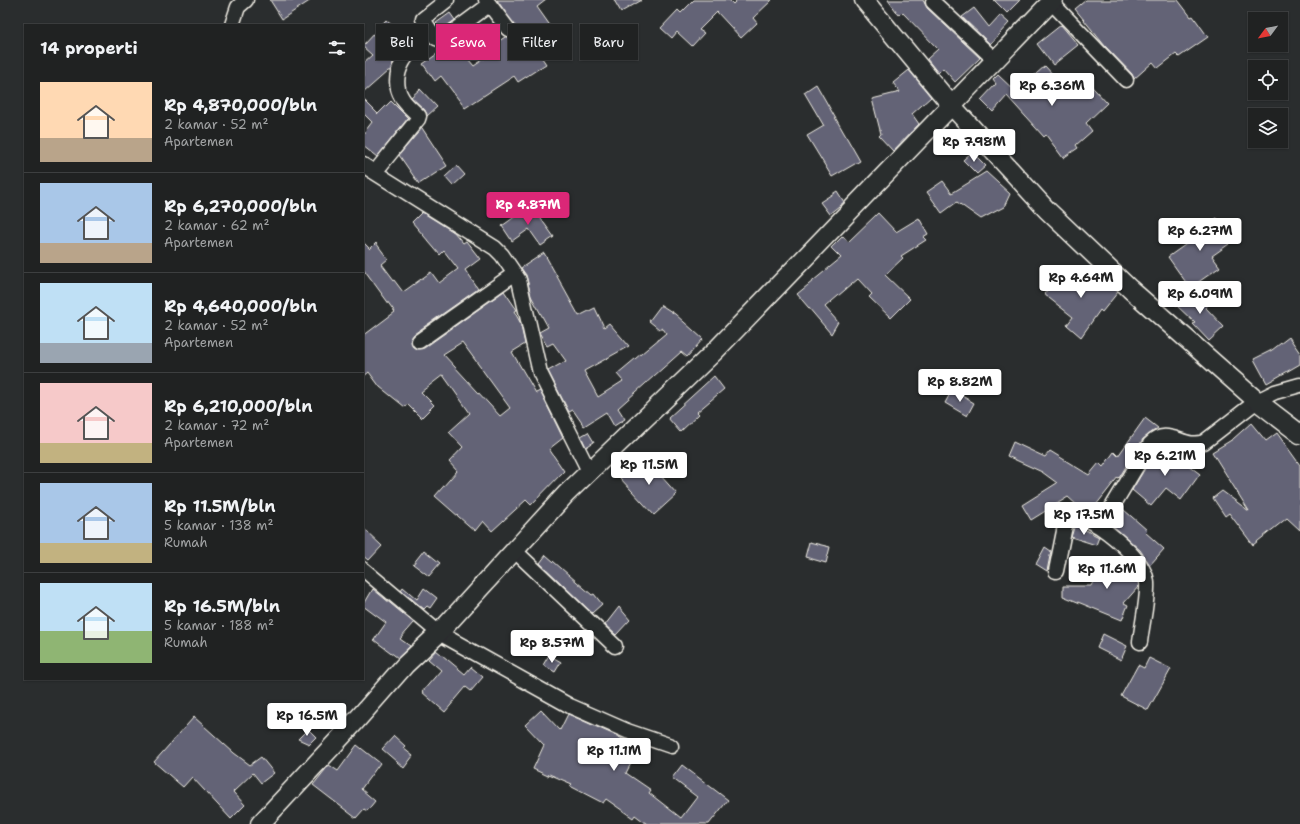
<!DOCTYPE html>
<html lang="id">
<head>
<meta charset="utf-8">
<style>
  body { margin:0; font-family:"Shantell Sans",sans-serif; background:#282a2a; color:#f1f3f6; height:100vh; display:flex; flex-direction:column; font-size:15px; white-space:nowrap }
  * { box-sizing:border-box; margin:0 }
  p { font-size:13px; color:#a2a4a5 }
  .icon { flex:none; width:22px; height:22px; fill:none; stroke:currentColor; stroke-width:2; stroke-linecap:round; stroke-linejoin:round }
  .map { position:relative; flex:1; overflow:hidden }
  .details { position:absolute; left:24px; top:24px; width:340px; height:656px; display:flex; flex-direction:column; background:#202222; border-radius:0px; box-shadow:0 1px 3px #0004,0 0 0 1px #3d3f40 }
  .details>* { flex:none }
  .hud { position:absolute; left:376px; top:24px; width:380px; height:36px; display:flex; gap:8px }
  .needle { width:26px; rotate:238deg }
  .buttons { position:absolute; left:1248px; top:12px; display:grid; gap:8px }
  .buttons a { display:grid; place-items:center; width:40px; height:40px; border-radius:0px; background:#202222; box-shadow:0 1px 3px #0004,0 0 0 1px #3d3f40; font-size:20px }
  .price { position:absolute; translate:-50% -34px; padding:0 9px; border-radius:4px; background:#fff; color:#222; font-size:13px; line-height:26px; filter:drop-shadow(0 1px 2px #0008) }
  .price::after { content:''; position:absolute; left:50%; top:24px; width:12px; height:9px; margin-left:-6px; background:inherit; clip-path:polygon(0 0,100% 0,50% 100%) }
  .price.on { background:#db2777; color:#fff }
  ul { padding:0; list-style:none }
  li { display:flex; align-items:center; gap:12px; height:100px; padding:0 16px }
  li+li { border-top:1px solid #3d3f40 }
  li span { display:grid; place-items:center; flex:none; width:112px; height:80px; border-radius:0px; color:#555 }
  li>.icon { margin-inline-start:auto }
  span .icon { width:48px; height:48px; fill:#fffc; stroke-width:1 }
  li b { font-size:17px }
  h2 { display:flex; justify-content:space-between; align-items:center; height:48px; padding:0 16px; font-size:17px }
  .chip { padding:0 14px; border-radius:0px; background:#202222; box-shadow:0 1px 3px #0004,0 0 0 1px #3d3f40; font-size:14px; line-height:36px }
  .chip.on { background:#db2777; color:#fff }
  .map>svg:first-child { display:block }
</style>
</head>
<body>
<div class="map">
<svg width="1300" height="824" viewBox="0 0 1300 824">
  <rect width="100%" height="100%" fill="#2a2d2e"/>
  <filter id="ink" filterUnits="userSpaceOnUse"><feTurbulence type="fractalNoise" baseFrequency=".025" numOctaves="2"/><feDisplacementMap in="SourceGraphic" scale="8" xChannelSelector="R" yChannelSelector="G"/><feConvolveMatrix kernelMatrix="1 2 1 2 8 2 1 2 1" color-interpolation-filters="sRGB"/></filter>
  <g filter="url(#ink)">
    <!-- building -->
    <path fill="#646476" stroke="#f4f1e8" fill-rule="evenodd" d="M 270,0 L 311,0 L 282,19 Z
      M 497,0 L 546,0 L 537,7 L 561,41 L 540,55 L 546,64 L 518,82 L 514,76 L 465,108 L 441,76 L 435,81 L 423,64 L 454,42 L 474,66 L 497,50 L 493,45 L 505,37 L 513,36 L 516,28 Z
      M 614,0 L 642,0 L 621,12 Z
      M 694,0 L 729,0 L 733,4 L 737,0 L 772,0 L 753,18 L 757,23 L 741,38 L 717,12 L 699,30 L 704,33 L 692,46 L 677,32 L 672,38 L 661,28 L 678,10 L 681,13 Z
      M 888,0 L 923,0 L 927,8 L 980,58 L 955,82 L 943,68 L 938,73 L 927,59 L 938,49 L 902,12 L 899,15 Z
      M 994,0 L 1020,0 L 1007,13 Z
      M 1086,0 L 1178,0 L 1191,17 L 1193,16 L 1208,37 L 1179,57 L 1176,54 L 1158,68 L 1153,62 L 1134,79 L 1132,74 L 1105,46 L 1075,9 Z
      M 974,8 L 989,27 L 1000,15 L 1009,23 L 990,44 L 962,17 Z
      M 450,13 L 455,20 L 441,30 L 436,23 Z
      M 386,20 L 397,30 L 386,42 L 398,54 L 390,71 L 388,71 L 363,93 L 363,63 L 372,55 L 363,47 L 363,45 Z
      M 1061,25 L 1078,45 L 1053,65 L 1037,44 Z
      M 1045,66 L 1067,90 L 1082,76 L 1107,103 L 1086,123 L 1092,131 L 1076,145 L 1078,148 L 1063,158 L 1046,135 L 1044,137 L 1007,96 L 993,112 L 981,100 L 996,84 L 993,80 L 998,75 L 1016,92 Z
      M 909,70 L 931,97 L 912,114 L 919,124 L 893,151 L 879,136 L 881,134 L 872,99 L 900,92 L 893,83 Z
      M 816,84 L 860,161 L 832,177 L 807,136 L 824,126 L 804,92 Z
      M 420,89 L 437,107 L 427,116 L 425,110 L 411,97 Z
      M 363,99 L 378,114 L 391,101 L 408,118 L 377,157 L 363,146 L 363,134 L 372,122 L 363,113 Z
      M 422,128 L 447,166 L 419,184 L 399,155 Z
      M 972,152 L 986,166 L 977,174 L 963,160 Z
      M 457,166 L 465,175 L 453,186 L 445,177 Z
      M 986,172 L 1010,194 L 1004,207 L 981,219 L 957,202 L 942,213 L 927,192 L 943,181 L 952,193 Z
      M 837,191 L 844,202 L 829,214 L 820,202 Z
      M 531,205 L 554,237 L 541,246 L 529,229 L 512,241 L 502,226 Z
      M 422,212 L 454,232 L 463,243 L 466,241 L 480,259 L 465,270 L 478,289 L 414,334 L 411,338 L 412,346 L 416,349 L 424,348 L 504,291 L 517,310 L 514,311 L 520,322 L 525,344 L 512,352 L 536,393 L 540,391 L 563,438 L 549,449 L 564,471 L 531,505 L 526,500 L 492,531 L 483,521 L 475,531 L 435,496 L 457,471 L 449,462 L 463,447 L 449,432 L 470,413 L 443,375 L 421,392 L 434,405 L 421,418 L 407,404 L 405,407 L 380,387 L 369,372 L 363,377 L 363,336 L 395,312 L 363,268 L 363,242 L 370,249 L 376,243 L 388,259 L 382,264 L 403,292 L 431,272 L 439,283 L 458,269 L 444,251 L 440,255 L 412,222 ZM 462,342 L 510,408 L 500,416 L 443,354 Z
      M 878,213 L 896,232 L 919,218 L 928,234 L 923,237 L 926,240 L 901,256 L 903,258 L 885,275 L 910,299 L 891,318 L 869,297 L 872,294 L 858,279 L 825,307 L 838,322 L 831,334 L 797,294 L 841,258 L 831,248 L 843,236 L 848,242 Z
      M 1217,218 L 1226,231 L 1222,235 L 1229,244 L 1212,256 L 1220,267 L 1190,288 L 1168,257 L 1192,240 L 1186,231 L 1199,222 L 1209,223 Z
      M 544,253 L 579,316 L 595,308 L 604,327 L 609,323 L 629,346 L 584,371 L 598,397 L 623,381 L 617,374 L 666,333 L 662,327 L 659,329 L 649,321 L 661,305 L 675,314 L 703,339 L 687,357 L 681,352 L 618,408 L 625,419 L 614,426 L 606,412 L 584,426 L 573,410 L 569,412 L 548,371 L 566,361 L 553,343 L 547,346 L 540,334 L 539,332 L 548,327 L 531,296 L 526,275 L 521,268 Z
      M 1064,269 L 1089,289 L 1099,275 L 1118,292 L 1102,312 L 1100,310 L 1081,337 L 1067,325 L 1073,317 L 1044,294 Z
      M 1189,289 L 1207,306 L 1206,308 L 1224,327 L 1209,341 L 1193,324 L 1195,323 L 1175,304 Z
      M 1289,337 L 1300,353 L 1300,364 L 1267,383 L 1254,359 L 1272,350 Z
      M 714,376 L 724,389 L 697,412 L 699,414 L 680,432 L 668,418 Z
      M 952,390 L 974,403 L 967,416 L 945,403 Z
      M 1145,418 L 1158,428 L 1143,439 L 1119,478 L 1118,477 L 1096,505 L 1101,509 L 1097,516 L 1078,506 L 1068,497 L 1031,520 L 1022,505 L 1057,483 L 1042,472 L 1007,456 L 1013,442 L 1045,457 L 1050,451 L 1089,475 L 1099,463 L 1103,467 L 1114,452 L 1118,456 Z
      M 1251,423 L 1266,441 L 1277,433 L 1300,465 L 1300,530 L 1287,518 L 1253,545 L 1229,513 L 1225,516 L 1213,498 L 1222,491 L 1249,511 L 1212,452 L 1233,439 Z
      M 588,432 L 594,442 L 586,447 L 581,436 Z
      M 1163,446 L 1200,474 L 1181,500 L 1166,488 L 1151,506 L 1132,490 L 1156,450 Z
      M 644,457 L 677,494 L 654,515 L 620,478 Z
      M 1124,510 L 1147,530 L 1145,532 L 1164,549 L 1150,565 L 1140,550 L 1112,525 Z
      M 1075,525 L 1099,537 L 1096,545 L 1071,537 Z
      M 363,528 L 382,546 L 369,560 L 363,555 Z
      M 809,542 L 830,547 L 826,563 L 805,557 Z
      M 1045,547 L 1051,551 L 1047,571 L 1036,564 Z
      M 424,550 L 440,563 L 429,576 L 413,564 Z
      M 546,555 L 592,595 L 594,594 L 602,604 L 592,613 L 540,563 Z
      M 1105,558 L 1124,568 L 1128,563 L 1137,578 L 1139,586 L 1124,603 L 1128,605 L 1122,620 L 1063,596 L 1063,586 L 1091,586 Z
      M 403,587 L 417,599 L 424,588 L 437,598 L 430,608 L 427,606 L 424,609 L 401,590 Z
      M 373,589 L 414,623 L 400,639 L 410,646 L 398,658 L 374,640 L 386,623 L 363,606 Z
      M 619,607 L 630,620 L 616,635 L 605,625 Z
      M 1103,634 L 1127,646 L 1121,660 L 1097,648 Z
      M 436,650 L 465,674 L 471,667 L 483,677 L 471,691 L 466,687 L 445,712 L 422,692 L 441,670 L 428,659 Z
      M 549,655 L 561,662 L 555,672 L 543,665 Z
      M 1149,658 L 1171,669 L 1148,710 L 1121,696 L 1138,665 L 1144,668 Z
      M 541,710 L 560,730 L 568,714 L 617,736 L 639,748 L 626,773 L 651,790 L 649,793 L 681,818 L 697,797 L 672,778 L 682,765 L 728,800 L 709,824 L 647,824 L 635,815 L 633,818 L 606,799 L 603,803 L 570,786 L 572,784 L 549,774 L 548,776 L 533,769 L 544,745 L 525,725 Z
      M 194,717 L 234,753 L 250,765 L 261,757 L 274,773 L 261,783 L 253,773 L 233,792 L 245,805 L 231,819 L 192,777 L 183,787 L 154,762 Z
      M 308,729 L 316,737 L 309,744 L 298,739 Z
      M 394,736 L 405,746 L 403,748 L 413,756 L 404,768 L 382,749 Z
      M 357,745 L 380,763 L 361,789 L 375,801 L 367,811 L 364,809 L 356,818 L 313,785 L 329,765 L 338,771 Z"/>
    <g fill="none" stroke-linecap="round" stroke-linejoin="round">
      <!-- minor casing -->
      <g stroke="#f4f1e8" stroke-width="17">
        <path id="minor" d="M 486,0 L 508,29
          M 933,2 L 995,60
          M 1051,2 L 1126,80
          M 232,25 L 238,7 L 246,0
          M 430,30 L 436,38 L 442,40 L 489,5
          M 363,165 L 495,248 L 502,255 L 519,280 L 540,373 L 589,471
          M 375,172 L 418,119 L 419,116 C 413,110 406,105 402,98 C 386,72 413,47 430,30 L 423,19 L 447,0
          M 419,341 L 514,274
          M 515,551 L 615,646
          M 363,569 L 439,633 L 570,706 L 627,731 L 671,746
          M 1056,571 L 1065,526 L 1070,515 L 1077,514 L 1100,527
          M 1140,642 C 1142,624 1148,600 1147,583 C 1146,563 1116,538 1100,527 L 1150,444 C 1168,425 1183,450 1204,442 L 1257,401 L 1275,392 L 1300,385"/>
      </g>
      <!-- tertiary casing -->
      <g stroke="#f4f1e8" stroke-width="21">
        <path id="tertiary" d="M 864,0 L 952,106 L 1047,210 L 1130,289 L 1257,401 L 1300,434
          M 260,824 L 355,722 L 405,665 L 439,633 L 566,494 L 715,351 L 1053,0"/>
      </g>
      <!-- minor -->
      <use href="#minor" stroke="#2a2d2e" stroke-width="14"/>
      <!-- tertiary -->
      <use href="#tertiary" stroke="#2a2d2e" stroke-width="18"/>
    </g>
  </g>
</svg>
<div class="buttons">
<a><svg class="needle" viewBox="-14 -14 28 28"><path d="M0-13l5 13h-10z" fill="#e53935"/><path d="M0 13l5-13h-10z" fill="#a2a4a5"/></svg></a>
<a><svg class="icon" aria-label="locate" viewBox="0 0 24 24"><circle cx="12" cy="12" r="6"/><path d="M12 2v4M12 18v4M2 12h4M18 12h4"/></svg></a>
<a><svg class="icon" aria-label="layers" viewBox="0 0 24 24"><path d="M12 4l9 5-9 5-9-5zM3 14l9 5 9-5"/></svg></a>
</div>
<b class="price" style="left:1052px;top:107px">Rp 6.36M</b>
<b class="price" style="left:974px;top:163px">Rp 7.98M</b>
<b class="price on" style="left:528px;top:226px">Rp 4.87M</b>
<b class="price" style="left:1200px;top:252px">Rp 6.27M</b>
<b class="price" style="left:1081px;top:299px">Rp 4.64M</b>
<b class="price" style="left:1200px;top:315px">Rp 6.09M</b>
<b class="price" style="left:960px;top:403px">Rp 8.82M</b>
<b class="price" style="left:1165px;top:477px">Rp 6.21M</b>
<b class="price" style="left:649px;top:486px">Rp 11.5M</b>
<b class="price" style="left:1084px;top:536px">Rp 17.5M</b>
<b class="price" style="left:1107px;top:590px">Rp 11.6M</b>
<b class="price" style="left:552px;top:664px">Rp 8.57M</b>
<b class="price" style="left:307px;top:737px">Rp 16.5M</b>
<b class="price" style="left:614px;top:772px">Rp 11.1M</b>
<div class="hud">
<a class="chip">Beli</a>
<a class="chip on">Sewa</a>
<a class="chip">Filter</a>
<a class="chip">Baru</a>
</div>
<section class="details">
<h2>14 properti<svg class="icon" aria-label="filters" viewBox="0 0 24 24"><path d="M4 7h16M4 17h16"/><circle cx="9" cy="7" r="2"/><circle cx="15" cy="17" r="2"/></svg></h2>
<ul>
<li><span style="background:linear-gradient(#ffd9b3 70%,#b9a48a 0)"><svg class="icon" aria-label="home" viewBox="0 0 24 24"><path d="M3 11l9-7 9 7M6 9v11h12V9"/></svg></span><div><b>Rp 4,870,000/bln</b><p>2 kamar · 52 m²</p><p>Apartemen</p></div></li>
<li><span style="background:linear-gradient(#a9c7e8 75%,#b9a48a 0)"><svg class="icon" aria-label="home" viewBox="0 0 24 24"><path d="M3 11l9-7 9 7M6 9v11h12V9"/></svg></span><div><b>Rp 6,270,000/bln</b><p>2 kamar · 62 m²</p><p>Apartemen</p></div></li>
<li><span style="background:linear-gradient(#bfe0f5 75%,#9aa5b1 0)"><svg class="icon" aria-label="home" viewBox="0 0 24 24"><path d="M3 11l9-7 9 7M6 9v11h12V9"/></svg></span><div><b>Rp 4,640,000/bln</b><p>2 kamar · 52 m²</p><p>Apartemen</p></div></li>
<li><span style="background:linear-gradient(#f6c9c9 75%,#c2b280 0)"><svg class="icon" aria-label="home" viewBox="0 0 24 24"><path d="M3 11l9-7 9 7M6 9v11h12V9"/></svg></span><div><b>Rp 6,210,000/bln</b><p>2 kamar · 72 m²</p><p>Apartemen</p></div></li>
<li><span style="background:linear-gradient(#a9c7e8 75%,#c2b280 0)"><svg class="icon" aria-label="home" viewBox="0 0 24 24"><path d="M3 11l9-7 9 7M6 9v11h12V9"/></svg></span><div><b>Rp 11.5M/bln</b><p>5 kamar · 138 m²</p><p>Rumah</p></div></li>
<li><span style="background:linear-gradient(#bfe0f5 60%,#8fb573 0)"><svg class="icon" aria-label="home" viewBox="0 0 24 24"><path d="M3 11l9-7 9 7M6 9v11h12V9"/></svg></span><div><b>Rp 16.5M/bln</b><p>5 kamar · 188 m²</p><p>Rumah</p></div></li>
</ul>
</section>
</div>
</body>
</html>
